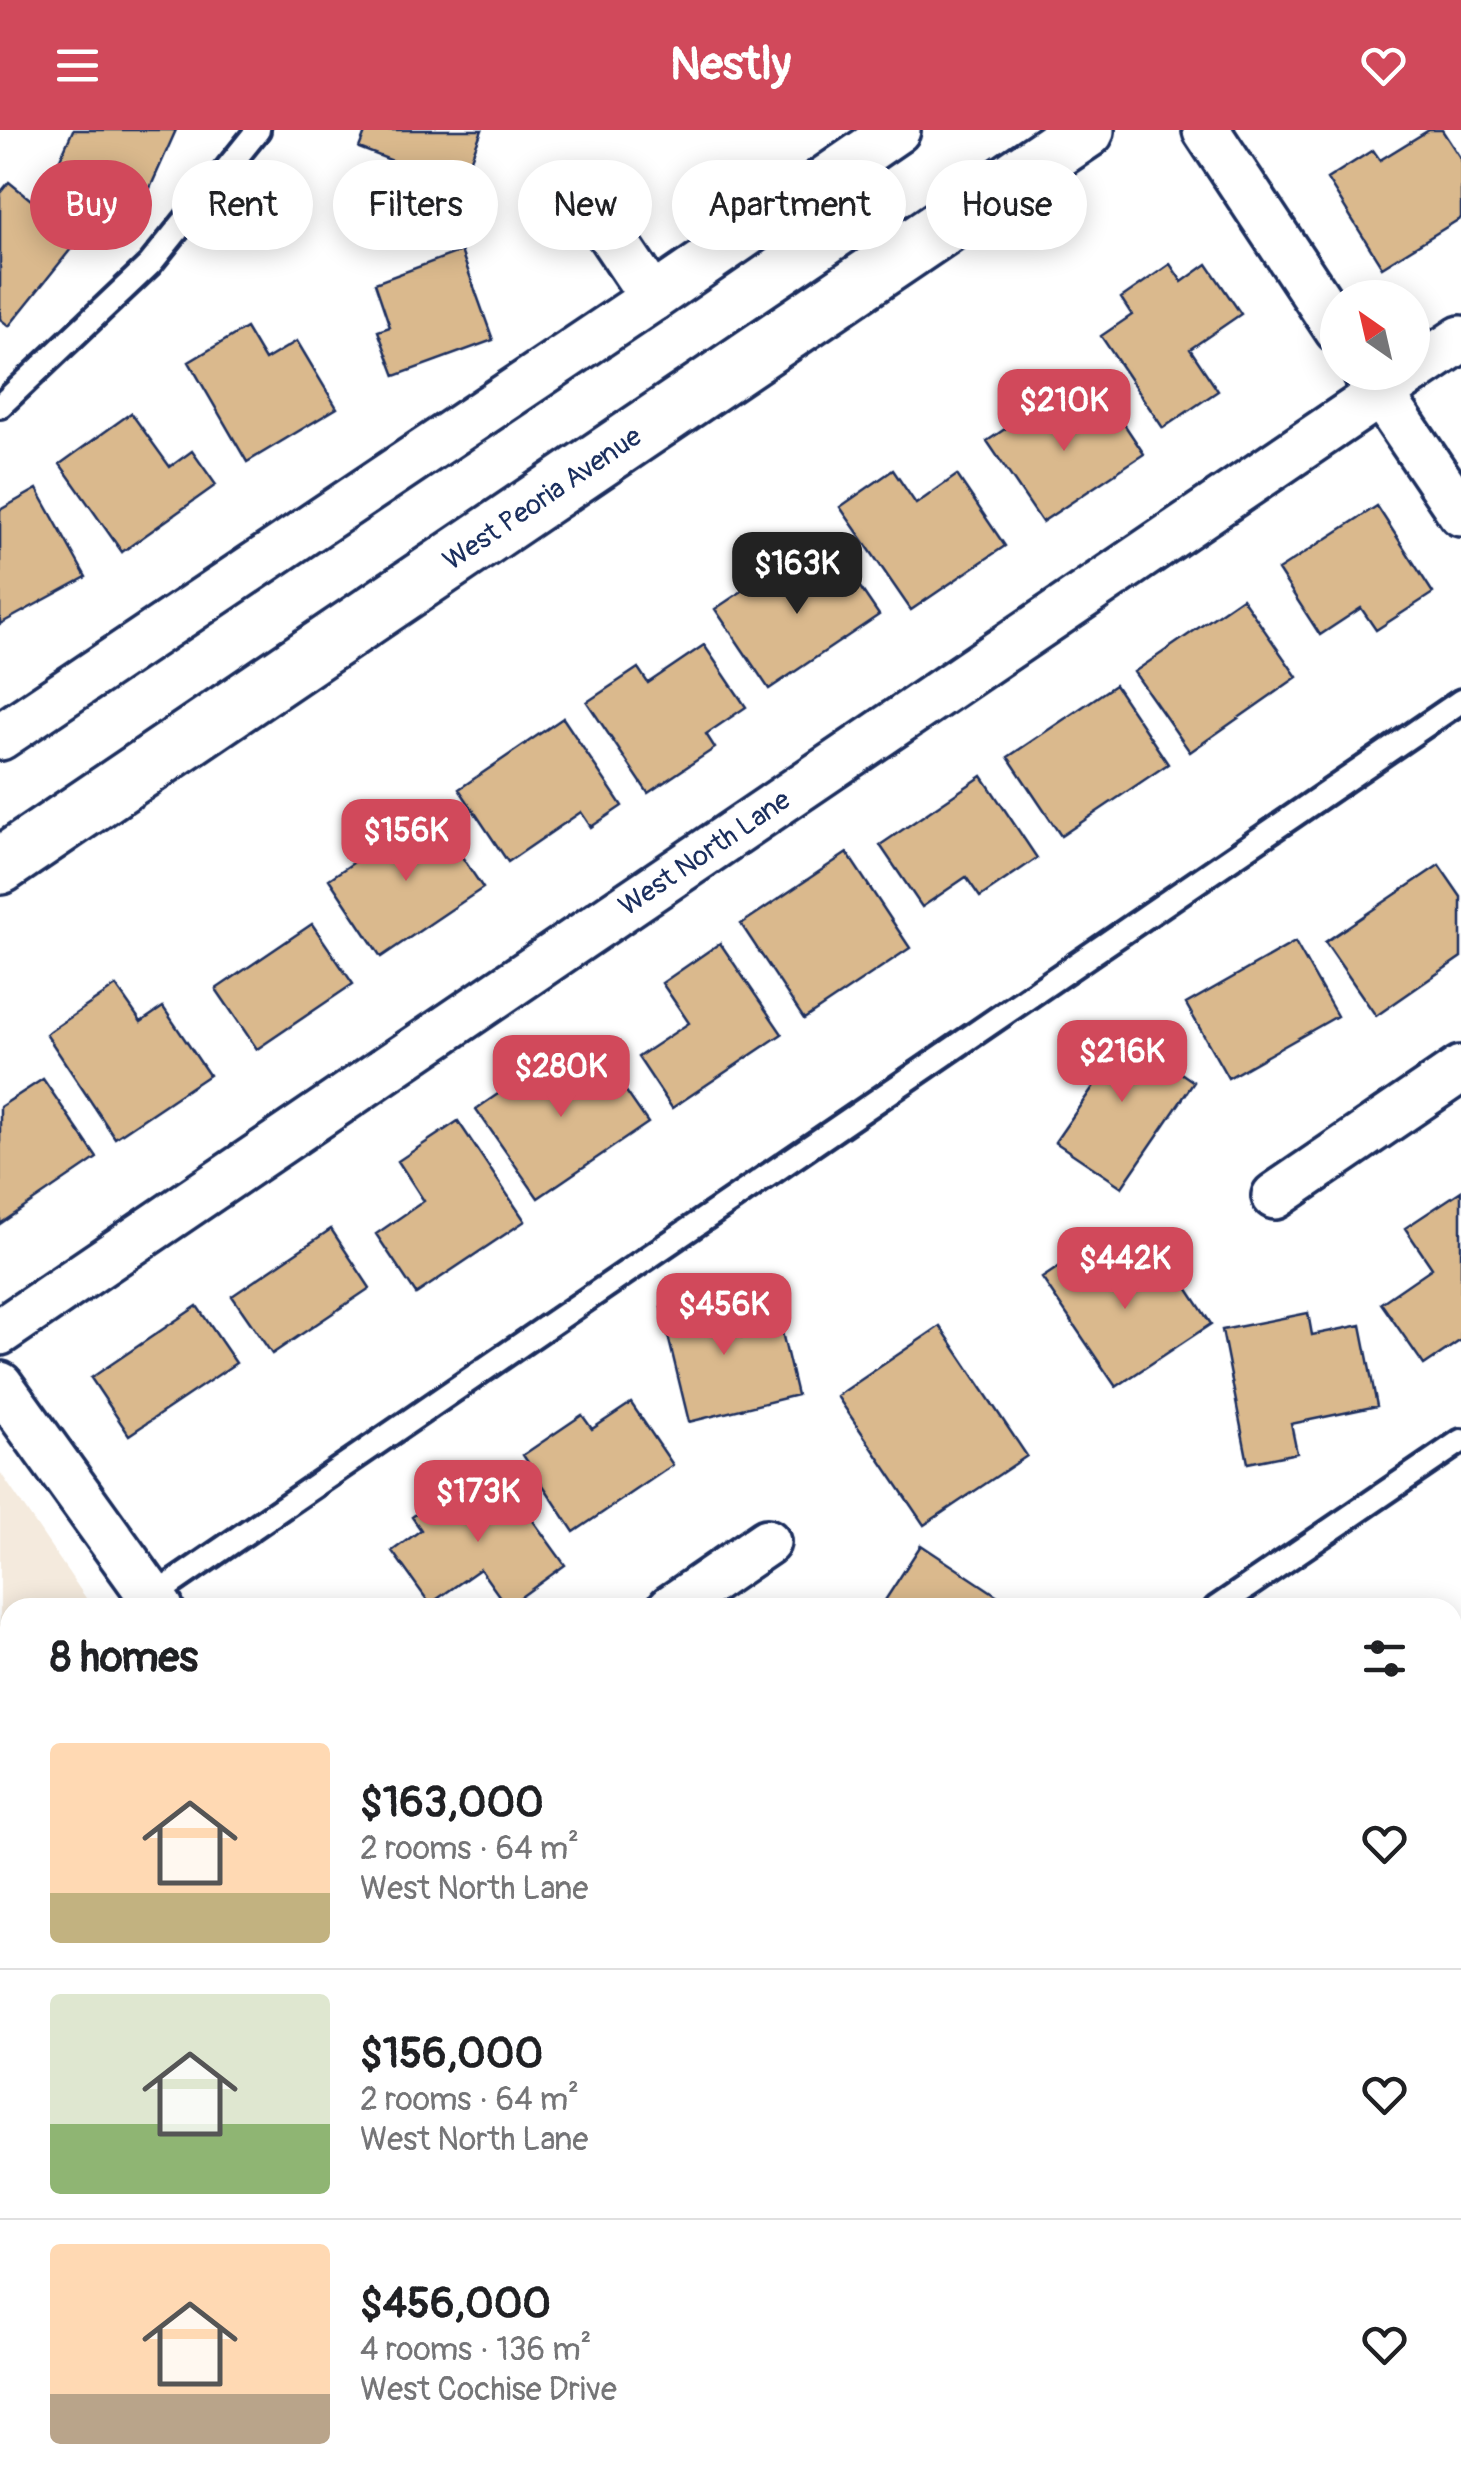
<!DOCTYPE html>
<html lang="en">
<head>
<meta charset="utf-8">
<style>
  body { margin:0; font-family:Pangolin,sans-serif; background:#f2f2f2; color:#202124; height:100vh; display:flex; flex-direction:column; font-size:38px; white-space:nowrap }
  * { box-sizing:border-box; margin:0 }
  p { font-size:32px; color:#757577 }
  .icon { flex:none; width:55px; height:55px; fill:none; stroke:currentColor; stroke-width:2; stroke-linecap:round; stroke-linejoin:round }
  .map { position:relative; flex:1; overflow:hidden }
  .details { position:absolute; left:0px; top:1468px; width:1462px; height:892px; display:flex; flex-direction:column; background:#fff; border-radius:30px 30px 0 0; box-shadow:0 5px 25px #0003 }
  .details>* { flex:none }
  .top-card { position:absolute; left:30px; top:30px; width:1402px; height:90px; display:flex; gap:20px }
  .needle { width:65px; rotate:326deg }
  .tools { position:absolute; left:1320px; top:150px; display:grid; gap:20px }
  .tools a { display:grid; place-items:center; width:110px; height:110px; border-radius:50%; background:#fff; box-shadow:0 5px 25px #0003; font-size:50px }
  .price { position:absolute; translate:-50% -85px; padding:0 22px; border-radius:20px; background:#d1495b; color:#fff; font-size:32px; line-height:65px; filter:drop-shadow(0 2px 5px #0008) }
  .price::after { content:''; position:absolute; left:50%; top:60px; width:30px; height:22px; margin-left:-15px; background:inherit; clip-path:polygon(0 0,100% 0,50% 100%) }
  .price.active { background:#222; color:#fff }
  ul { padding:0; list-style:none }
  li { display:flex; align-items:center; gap:30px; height:250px; padding:0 50px }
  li+li { border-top:2px solid #e0e0e0 }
  li span { display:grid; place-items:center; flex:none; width:280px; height:200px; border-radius:10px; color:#555 }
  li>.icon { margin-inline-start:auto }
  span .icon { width:120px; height:120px; fill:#fffc; stroke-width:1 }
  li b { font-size:42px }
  h2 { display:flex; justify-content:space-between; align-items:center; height:120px; padding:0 50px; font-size:42px }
  .tag { padding:0 35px; border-radius:45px; background:#fff; box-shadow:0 5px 25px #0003; font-size:35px; line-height:90px }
  .tag.active { background:#d1495b; color:#fff }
  header { display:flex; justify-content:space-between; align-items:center; height:130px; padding:0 50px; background:#d1495b; color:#fff; font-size:45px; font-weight:700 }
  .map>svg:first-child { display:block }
</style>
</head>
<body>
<header><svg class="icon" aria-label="menu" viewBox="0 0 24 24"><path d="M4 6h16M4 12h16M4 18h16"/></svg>Nestly<svg class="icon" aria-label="heart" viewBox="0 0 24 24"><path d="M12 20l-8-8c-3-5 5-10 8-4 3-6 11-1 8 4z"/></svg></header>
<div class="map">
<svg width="1461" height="2359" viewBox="0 0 1461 2359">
  <rect width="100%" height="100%" fill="#fff"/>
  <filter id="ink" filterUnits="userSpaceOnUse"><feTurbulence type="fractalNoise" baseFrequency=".01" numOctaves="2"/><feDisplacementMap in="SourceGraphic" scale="20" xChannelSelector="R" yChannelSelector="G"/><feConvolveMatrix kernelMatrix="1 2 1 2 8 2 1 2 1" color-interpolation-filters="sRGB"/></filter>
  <g filter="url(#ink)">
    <!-- built -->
    <path fill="#f4eadd" d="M 0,1342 L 92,1477 L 10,1478 L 10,2062 L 0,2069 Z"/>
    <!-- building -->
    <path fill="#dab98d" stroke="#1b2f5e" stroke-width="2.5" d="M 73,0 L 176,0 L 142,76 L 56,38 Z
      M 366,0 L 482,0 L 460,57 L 359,18 Z
      M 1429,0 L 1442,0 L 1461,29 L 1461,88 L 1382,137 L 1327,49 L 1373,20 L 1380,30 Z
      M 9,52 L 79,109 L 9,196 L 0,189 L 0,63 Z
      M 461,121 L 493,210 L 395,246 L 378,201 L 390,197 L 375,153 Z
      M 1170,134 L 1182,152 L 1207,134 L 1241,184 L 1190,219 L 1218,261 L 1163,298 L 1101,206 L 1132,185 L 1121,168 Z
      M 246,198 L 265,230 L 297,211 L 337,278 L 247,332 L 189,232 Z
      M 1104,264 L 1144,324 L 1042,392 L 987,311 L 1045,272 L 1060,294 Z
      M 131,283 L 170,337 L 192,321 L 216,355 L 122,422 L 60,334 Z
      M 893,340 L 916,374 L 957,345 L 1005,416 L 911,480 L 840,377 Z
      M 37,359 L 86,447 L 0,494 L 0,380 Z
      M 1377,376 L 1433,463 L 1376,500 L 1361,478 L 1320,505 L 1278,440 Z
      M 832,416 L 879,485 L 769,559 L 715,479 L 757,451 L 764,462 Z
      M 1242,468 L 1297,547 L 1190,622 L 1134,542 Z
      M 704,515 L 746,577 L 706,604 L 715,618 L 648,663 L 587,572 L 638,538 L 648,553 Z
      M 1115,555 L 1168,634 L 1061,706 L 1008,627 Z
      M 563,588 L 622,676 L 591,697 L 581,682 L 508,732 L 459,659 Z
      M 982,646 L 1037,728 L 980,767 L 966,747 L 922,777 L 880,715 Z
      M 431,681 L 483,758 L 381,827 L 329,749 Z
      M 847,723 L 910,818 L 804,889 L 741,794 Z
      M 1439,735 L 1461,767 L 1461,827 L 1376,886 L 1325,812 Z
      M 312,794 L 353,854 L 257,919 L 216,859 Z
      M 1295,812 L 1337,886 L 1228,948 L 1186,874 Z
      M 720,813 L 782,904 L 672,978 L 638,927 L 689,893 L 662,853 Z
      M 116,856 L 141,892 L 163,877 L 209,945 L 115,1008 L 46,904 Z
      M 1110,894 L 1194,952 L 1122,1057 L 1055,1012 L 1093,957 L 1075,945 Z
      M 596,918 L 648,993 L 538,1068 L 476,979 L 546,931 L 556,945 Z
      M 43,949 L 97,1028 L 0,1094 L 0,977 Z
      M 458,991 L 525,1091 L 416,1164 L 376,1104 L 424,1071 L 398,1031 Z
      M 1461,1061 L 1461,1210 L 1424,1235 L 1381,1173 L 1432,1138 L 1405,1098 Z
      M 331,1099 L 370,1158 L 272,1224 L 232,1166 Z
      M 1099,1110 L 1133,1161 L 1172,1135 L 1211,1194 L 1116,1257 L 1042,1148 Z
      M 731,1160 L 742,1207 L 781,1198 L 797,1265 L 689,1292 L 661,1177 Z
      M 197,1176 L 236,1233 L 129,1305 L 91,1248 Z
      M 1308,1183 L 1312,1205 L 1361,1195 L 1377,1276 L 1291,1294 L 1297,1323 L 1248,1333 L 1222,1200 Z
      M 940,1196 L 1027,1326 L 924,1395 L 837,1266 Z
      M 631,1273 L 673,1335 L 574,1402 L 523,1325 L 582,1285 L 592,1299 Z
      M 500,1345 L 565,1435 L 507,1477 L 480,1439 L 430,1474 L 392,1421 L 421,1400 L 412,1387 L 452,1358 L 463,1372 Z
      M 921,1415 L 998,1466 L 990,1478 L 880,1478 Z
      M 1461,1510 L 1461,1611 L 1452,1598 L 1452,1516 Z
      M 10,2116 L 10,2199 L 0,2184 L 0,2123 Z
      M 1456,2198 L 1461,2200 L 1461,2337 L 1452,2333 L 1452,2206 Z
      M 0,2222 L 10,2237 L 10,2256 L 0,2263 Z
      M 236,2350 L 304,2350 L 311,2359 L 223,2359 Z
      M 498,2350 L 572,2350 L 572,2359 L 497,2359 Z
      M 791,2350 L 865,2350 L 863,2359 L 789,2359 Z
      M 1074,2350 L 1194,2350 L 1191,2359 L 1071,2359 Z
      M 1396,2350 L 1421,2350 L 1453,2359 L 1394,2359 Z"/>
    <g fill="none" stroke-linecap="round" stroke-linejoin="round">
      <!-- lane casing -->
      <g stroke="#1b2f5e" stroke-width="30">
        <path id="lane" d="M 0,276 L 150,134 L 258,0
          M 152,1467 L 1461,571
          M 1216,1478 L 1461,1311
          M 390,2359 L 391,2350
          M 988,2359 L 991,2350"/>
      </g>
      <!-- street casing -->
      <g stroke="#1b2f5e" stroke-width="52">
        <g id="street">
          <path d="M 1206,0 L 1338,200"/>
          <path d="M 596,83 L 653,168"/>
          <path d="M 1366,242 L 1461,383"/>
          <path d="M 1412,242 L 1461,209"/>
          <path d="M 0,607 L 653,168 L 897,0"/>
          <path d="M 1275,1066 L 1461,939"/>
          <path id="s1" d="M 0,1202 L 1412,242"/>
          <path d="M 0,1255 L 160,1478"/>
          <path d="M 671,1478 L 767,1412"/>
          <path d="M 1452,1944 L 1461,1926"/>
          <path d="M 0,2333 L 10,2327"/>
          <path d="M 123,2350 L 127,2359"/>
          <path d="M 672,2350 L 673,2359"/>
          <path d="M 1290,2359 L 1292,2350"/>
        </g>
      </g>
      <!-- secondary casing -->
      <g stroke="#1b2f5e" stroke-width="62">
        <g id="secondary">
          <path id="s2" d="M 0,736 L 1086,0"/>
        </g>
      </g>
      <!-- lane -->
      <use href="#lane" stroke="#fff" stroke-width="22"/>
      <!-- street -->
      <use href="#street" stroke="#fff" stroke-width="45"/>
      <!-- secondary -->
      <use href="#secondary" stroke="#fff" stroke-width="55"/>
    </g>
  </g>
  <g text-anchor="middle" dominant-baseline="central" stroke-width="10" stroke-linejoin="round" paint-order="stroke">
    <!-- street labels -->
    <g font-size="28" fill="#1b2f5e" stroke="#fff">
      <text stroke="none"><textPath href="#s2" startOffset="655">West Peoria Avenue</textPath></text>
      <text stroke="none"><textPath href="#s1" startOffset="852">West North Lane</textPath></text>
    </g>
  </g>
</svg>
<div class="tools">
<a><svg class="needle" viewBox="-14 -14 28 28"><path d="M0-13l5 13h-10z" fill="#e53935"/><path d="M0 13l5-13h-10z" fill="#757577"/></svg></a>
</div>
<b class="price" style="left:1064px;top:324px">$210K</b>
<b class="price active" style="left:797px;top:487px">$163K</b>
<b class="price" style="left:406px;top:754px">$156K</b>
<b class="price" style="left:1122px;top:975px">$216K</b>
<b class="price" style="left:561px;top:990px">$280K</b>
<b class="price" style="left:1125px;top:1182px">$442K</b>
<b class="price" style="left:724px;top:1228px">$456K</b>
<b class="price" style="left:478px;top:1415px">$173K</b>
<div class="top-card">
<a class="tag active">Buy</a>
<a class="tag">Rent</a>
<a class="tag">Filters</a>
<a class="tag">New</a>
<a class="tag">Apartment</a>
<a class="tag">House</a>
</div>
<section class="details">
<h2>8 homes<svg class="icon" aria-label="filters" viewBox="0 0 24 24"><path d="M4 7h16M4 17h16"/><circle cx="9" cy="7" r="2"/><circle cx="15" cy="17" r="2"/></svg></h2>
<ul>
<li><span style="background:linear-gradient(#ffd9b3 75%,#c2b280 0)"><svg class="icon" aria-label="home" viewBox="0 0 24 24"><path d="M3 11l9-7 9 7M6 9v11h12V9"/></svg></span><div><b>$163,000</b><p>2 rooms · 64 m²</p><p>West North Lane</p></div><svg class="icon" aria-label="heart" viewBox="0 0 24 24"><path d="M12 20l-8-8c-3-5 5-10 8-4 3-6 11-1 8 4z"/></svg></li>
<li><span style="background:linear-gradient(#dfe7d0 65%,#8fb573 0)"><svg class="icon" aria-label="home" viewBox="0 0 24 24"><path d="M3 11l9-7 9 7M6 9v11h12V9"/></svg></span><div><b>$156,000</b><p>2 rooms · 64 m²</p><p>West North Lane</p></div><svg class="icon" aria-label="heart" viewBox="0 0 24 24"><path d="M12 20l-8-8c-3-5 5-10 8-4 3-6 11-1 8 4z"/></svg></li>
<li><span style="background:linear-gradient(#ffd9b3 75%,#b9a48a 0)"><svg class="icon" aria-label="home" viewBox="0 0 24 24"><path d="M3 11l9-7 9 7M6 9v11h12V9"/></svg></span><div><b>$456,000</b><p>4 rooms · 136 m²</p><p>West Cochise Drive</p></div><svg class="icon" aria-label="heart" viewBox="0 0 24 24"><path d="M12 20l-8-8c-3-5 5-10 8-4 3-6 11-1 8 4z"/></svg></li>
</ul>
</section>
</div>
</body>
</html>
